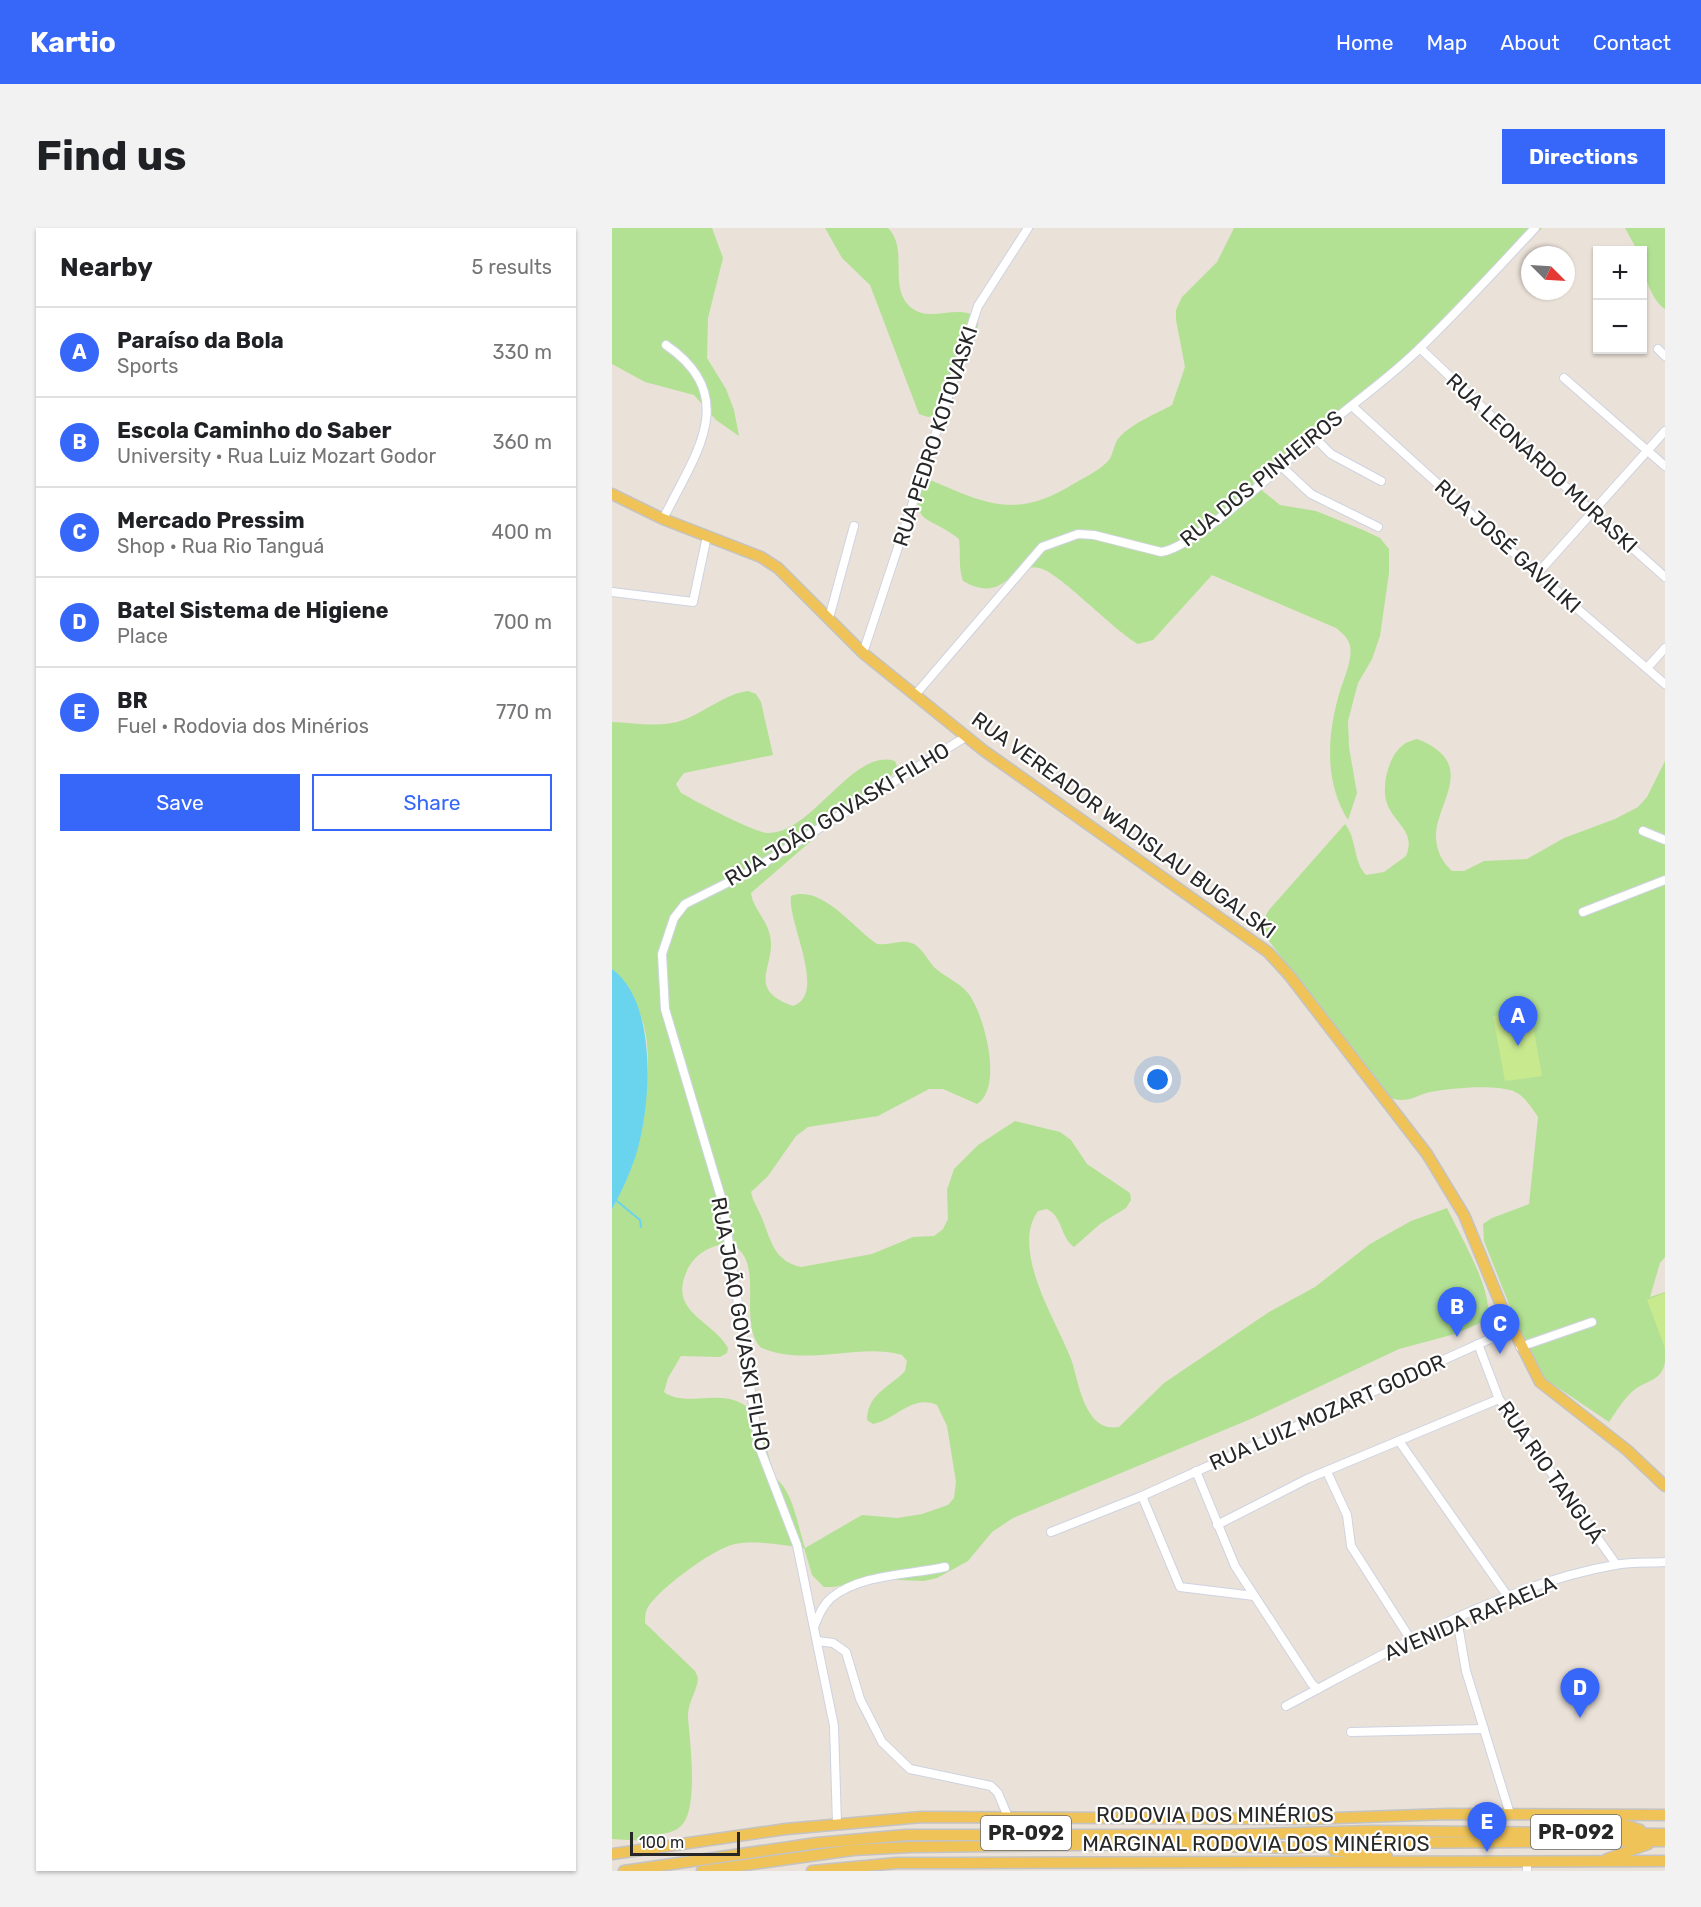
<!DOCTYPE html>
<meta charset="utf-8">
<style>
body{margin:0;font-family:Rubik,sans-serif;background:#f2f2f2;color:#202124}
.controls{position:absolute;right:18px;top:18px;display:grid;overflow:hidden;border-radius:0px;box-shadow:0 2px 4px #0004}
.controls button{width:54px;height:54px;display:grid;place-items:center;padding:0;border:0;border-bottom:2px solid #e0e0e0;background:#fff;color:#202124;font:30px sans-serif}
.compass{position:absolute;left:909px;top:18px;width:54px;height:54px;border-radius:50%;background:#fff;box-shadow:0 2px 4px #0004;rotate:114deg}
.scale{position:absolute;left:18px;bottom:15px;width:110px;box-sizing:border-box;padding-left:6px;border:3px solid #272727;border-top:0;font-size:16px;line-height:21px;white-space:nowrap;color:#272727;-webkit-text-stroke:4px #fff;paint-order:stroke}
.you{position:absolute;left:546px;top:852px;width:21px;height:21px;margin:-15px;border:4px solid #fff;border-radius:50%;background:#1a73e8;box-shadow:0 0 0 9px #1a73e833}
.badge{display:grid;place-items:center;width:39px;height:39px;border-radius:50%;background:#3767f9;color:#fff;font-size:20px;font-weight:700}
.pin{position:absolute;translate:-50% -50px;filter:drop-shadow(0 2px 3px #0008)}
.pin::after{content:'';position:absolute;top:32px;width:21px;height:18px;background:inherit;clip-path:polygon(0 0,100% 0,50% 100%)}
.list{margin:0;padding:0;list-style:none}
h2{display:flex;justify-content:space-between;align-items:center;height:78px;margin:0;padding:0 24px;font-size:26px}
h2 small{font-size:20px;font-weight:400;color:#757577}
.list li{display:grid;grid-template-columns:39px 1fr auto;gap:18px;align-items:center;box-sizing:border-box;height:90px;padding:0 24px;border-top:2px solid #e0e0e0}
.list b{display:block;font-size:22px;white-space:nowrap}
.list p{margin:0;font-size:20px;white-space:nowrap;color:#757577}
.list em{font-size:20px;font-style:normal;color:#757577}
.actions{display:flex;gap:12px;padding:18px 24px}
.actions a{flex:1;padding:14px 0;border:2px solid #3767f9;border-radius:0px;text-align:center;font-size:21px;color:#3767f9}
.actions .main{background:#3767f9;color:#fff}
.map{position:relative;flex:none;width:1053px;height:1643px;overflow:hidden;border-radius:0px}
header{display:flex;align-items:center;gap:36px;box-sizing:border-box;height:84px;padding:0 30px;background:#3767f9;color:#fff}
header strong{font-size:28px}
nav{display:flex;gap:33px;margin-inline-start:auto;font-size:21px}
.intro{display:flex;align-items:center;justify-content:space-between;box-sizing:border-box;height:144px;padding:0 36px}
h1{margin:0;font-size:42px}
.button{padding:15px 27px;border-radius:0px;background:#3767f9;color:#fff;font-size:21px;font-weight:700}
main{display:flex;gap:36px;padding:0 36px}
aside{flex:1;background:#fff;border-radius:0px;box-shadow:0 2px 4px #0004}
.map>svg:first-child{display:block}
.green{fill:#b3e194;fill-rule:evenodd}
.pitch{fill:#c9e98f}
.water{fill:#6ad3ee}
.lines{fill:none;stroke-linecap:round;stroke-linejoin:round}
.stream{stroke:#6ad3ee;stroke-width:2}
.minor-casing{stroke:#ced3e1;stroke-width:10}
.major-casing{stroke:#c3c3c3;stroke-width:13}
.minor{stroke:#fff;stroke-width:8}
.major{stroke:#f0c358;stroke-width:10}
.labels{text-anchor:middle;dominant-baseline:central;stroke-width:4.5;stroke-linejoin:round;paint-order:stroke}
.shield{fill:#fff;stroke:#686868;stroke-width:1.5}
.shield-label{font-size:20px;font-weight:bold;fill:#272727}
.street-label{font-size:21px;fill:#272727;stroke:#fff}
</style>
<header>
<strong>Kartio</strong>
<nav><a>Home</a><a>Map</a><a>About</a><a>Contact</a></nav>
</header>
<div class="intro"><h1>Find us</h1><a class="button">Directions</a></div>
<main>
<aside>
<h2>Nearby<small>5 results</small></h2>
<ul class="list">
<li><span class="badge">A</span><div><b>Paraíso da Bola</b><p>Sports</p></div><em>330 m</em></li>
<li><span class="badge">B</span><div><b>Escola Caminho do Saber</b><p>University · Rua Luiz Mozart Godor</p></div><em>360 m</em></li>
<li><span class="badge">C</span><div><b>Mercado Pressim</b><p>Shop · Rua Rio Tanguá</p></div><em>400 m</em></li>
<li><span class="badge">D</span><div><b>Batel Sistema de Higiene</b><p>Place</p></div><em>700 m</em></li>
<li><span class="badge">E</span><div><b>BR</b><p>Fuel · Rodovia dos Minérios</p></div><em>770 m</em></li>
</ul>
<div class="actions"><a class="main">Save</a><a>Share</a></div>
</aside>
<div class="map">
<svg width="1053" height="1643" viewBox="0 0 1053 1643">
<rect width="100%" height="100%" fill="#eae1d8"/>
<g class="green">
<polygon points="0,0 100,0 111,30 96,90 95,130 114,161 122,182 127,208 104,192 82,167 33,154 0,136"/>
<path d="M 213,0 L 276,0 C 298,22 274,62 301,81 C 320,94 345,76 364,89 L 366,96 L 364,108 L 330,187 L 316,189 L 307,186 L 258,57 L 230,30 Z"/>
<path d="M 622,0 L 930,0 L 812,114 L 641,255 L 668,277 L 704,283 L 751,302 L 768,310 L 777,321 L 777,345 L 768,408 L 760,431 L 746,455 L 736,493 L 737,519 L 745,565 L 736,592 C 712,554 715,506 728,463 C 732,450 741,431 738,418 C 736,409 730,405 724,400 L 600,347 L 541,412 L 526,416 C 501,402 446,343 427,340 C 396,335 393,377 351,353 C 346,339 349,326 347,311 C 314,285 299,300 309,248 C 371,274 401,294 463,255 C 473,249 486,243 494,235 C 501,230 501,218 506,211 C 518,196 544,186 560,177 L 573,139 L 564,92 L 564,82 L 570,69 L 605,34 Z"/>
<path d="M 1013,0 L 1053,0 L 1053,81 C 1037,70 1030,41 1030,22 L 1025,22 Z"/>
<path d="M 136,463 L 144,466 L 149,474 L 161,527 L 72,545 L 64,556 L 69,565 C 83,573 143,605 156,605 C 200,606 241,519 283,533 L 285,538 L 274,557 L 221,594 L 139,665 C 141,681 155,691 158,708 C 165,737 132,761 181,778 C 216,766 175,694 179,668 C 210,656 242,701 265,716 C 278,718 290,710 302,716 C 311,721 316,733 323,740 C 333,749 347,754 356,765 C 372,785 392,860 365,876 L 331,861 L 317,861 L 266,888 L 196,899 L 184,908 L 156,948 L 139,964 C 141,974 146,980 150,990 C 159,1013 162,1033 189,1039 L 260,1026 L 301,1009 L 322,1008 L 331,1001 L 336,991 L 335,962 L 342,941 L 366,917 L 403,893 L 448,904 L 459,912 L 475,936 L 518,965 L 519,972 L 514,980 L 488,996 L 462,1019 C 448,1009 451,989 435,981 L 426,983 C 398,1022 444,1092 459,1131 C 467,1153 472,1205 507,1199 L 552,1155 L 657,1084 L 703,1059 L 758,1016 L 799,993 L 835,980 C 847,1006 883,1064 875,1092 L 843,1106 L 787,1121 L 641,1190 L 401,1290 L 380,1304 L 356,1333 L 325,1350 L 312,1353 L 262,1351 L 222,1359 L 212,1359 L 200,1347 L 192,1320 C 169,1317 146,1312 123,1316 C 102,1320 45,1362 35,1381 C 33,1385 33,1390 33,1395 L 83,1443 L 86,1450 C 85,1464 75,1475 76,1490 C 78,1513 87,1582 69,1598 C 60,1607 45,1606 34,1607 L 32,1613 L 0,1611 L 0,981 L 5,971 C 20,917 50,842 28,786 C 23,772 13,759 6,746 L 0,741 L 0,494 C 23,495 50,500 71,492 C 94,484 112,466 136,463 ZM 114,1015 C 157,1026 124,1091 148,1119 C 194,1140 247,1114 290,1127 L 295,1133 L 293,1143 C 278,1159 255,1166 255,1192 L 261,1196 C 285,1191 300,1166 325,1177 L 335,1198 L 344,1254 L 342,1270 L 336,1277 L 310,1286 L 285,1290 L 250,1287 L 193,1320 C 186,1299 181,1262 163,1250 L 146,1190 C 118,1152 79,1183 52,1164 L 56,1150 L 69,1128 L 108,1129 L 115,1125 L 116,1120 C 102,1093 57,1085 74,1045 C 81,1027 96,1019 114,1015 Z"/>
<path d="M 804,511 C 812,513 817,516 824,521 C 858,546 822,580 824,611 C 825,624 831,635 840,643 L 852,643 L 872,633 L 915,631 L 952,610 L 1003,591 L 1026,579 L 1035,569 L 1053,533 L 1053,1029 L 1048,1035 L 1038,1069 L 1053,1064 L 1053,1134 C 1050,1153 1035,1152 1022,1162 C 1012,1170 1004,1184 997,1194 L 930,1149 L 910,1109 L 872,1013 L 871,996 L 880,990 L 917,976 L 926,889 C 920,880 912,867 901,863 C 882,856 838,860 818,864 C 806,867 795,875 782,871 C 777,870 772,864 768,860 L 651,705 L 650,694 L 657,682 L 733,596 C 745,611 741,633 754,647 L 772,644 L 794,628 C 804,605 784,596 776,578 C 768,561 776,528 791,517 C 794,514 800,513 804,511 Z"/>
</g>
<g class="pitch">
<polygon points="918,781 930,848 893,853 881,788"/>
<polygon points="1053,1065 1053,1120 1035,1072"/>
</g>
<path class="water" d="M 0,741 C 47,775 39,881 23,930 C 17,947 9,965 0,981 Z"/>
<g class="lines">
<polyline class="stream" points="0,969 28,992 29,999"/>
<defs>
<g id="minor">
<polyline points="808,120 980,284 1053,349"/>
<polyline points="1046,121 1053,128"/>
<polyline points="952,150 1053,238"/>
<polyline points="740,178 925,346 1053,456"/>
<polyline points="702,209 719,226 769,253"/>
<polyline points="670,239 699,266 766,299"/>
<path d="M 51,291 C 82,228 130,169 54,117"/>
<polyline points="925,346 1053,203"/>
<polyline points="0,364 81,374 95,308"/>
<polyline points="217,390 242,298"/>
<polyline points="251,425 366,78 416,0"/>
<polyline points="1035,440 1053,420"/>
<path d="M 303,467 L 430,319 L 466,306 L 482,307 L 549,324 C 582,320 673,235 701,210 C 736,178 776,152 809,119 C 849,80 886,40 923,0"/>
<polyline points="1031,603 1053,612"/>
<polyline points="971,684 1053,652"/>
<polyline points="866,1116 887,1171 1004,1336"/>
<polyline points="908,1119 980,1094"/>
<polyline points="787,1213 897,1370"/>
<polyline points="584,1243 623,1338 700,1456 706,1461"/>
<polyline points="715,1244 735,1287 739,1318 799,1412"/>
<polyline points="530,1268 568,1359 642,1368"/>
<polyline points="605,1297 695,1251 887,1171"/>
<polyline points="439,1304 530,1268 900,1101"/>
<polyline points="845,1391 854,1443 898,1586"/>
<path d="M 202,1399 C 206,1389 210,1378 219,1370 C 248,1346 297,1347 333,1339"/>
<polyline points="205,1413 221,1415 234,1424 248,1471 270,1514 298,1541 379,1558 386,1565 396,1589"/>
<path d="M 674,1478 C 774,1425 891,1356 1003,1337 C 1019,1334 1037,1335 1053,1334"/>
<polyline points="739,1504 872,1501"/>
<polyline points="225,1596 222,1498 185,1317 147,1218 111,976 53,781 50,726 62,690 73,676 139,643 355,508"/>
<polyline points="915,1633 915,1643"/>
</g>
<g id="major">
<polyline points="0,266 51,291 149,329 166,340 251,425 371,522 656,724 677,747 815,926 852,987 889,1077 928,1154 1015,1222 1053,1258"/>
<polyline points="992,1590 1028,1602"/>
<polyline points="722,1622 775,1629"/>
<polyline points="0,1626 174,1601 310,1589 697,1591 835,1586 1053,1587"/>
<polyline points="995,1631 1036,1616"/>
<polyline points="12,1643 205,1615 294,1607 613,1607 759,1603 1053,1606"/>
<polyline points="90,1643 241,1622 299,1619 551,1616 679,1620 747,1615 1053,1613"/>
<polyline points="200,1643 285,1635 347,1635 1053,1633"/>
</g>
</defs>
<use href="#minor" class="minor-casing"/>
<use href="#major" class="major-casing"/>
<use href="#minor" class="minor"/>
<use href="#major" class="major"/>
</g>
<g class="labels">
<g class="shield">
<rect x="919" y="1587" width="90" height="34" rx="4.5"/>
<rect x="369" y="1588" width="90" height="34" rx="4.5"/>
</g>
<g class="shield-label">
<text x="964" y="1604">PR-092</text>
<text x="414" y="1605">PR-092</text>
</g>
<g class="street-label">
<text transform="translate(323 208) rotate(-72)">RUA PEDRO KOTOVASKI</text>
<text transform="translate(930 235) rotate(43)">RUA LEONARDO MURASKI</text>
<text transform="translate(649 250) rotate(-39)">RUA DOS PINHEIROS</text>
<text transform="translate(896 318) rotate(42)">RUA JOSÉ GAVILIKI</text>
<text transform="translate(225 586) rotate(-31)">RUA JOÃO GOVASKI FILHO</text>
<text transform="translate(512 597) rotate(36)">RUA VEREADOR WADISLAU BUGALSKI</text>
<text transform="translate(129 1096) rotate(80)">RUA JOÃO GOVASKI FILHO</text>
<text transform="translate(715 1184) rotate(-24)">RUA LUIZ MOZART GODOR</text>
<text transform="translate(939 1244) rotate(55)">RUA RIO TANGUÁ</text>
<text transform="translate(858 1390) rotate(-23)">AVENIDA RAFAELA</text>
<text x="603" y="1586">RODOVIA DOS MINÉRIOS</text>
<text x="644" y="1615">MARGINAL RODOVIA DOS MINÉRIOS</text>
</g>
</g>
</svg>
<div class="controls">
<button>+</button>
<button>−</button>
</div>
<svg class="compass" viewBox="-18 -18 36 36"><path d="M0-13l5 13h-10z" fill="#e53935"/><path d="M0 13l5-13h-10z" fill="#757577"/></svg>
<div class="scale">100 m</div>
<div class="you"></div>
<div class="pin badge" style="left:906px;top:818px">A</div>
<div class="pin badge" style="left:845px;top:1109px">B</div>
<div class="pin badge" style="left:888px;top:1126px">C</div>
<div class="pin badge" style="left:968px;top:1490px">D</div>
<div class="pin badge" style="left:875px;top:1624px">E</div>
</div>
</main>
